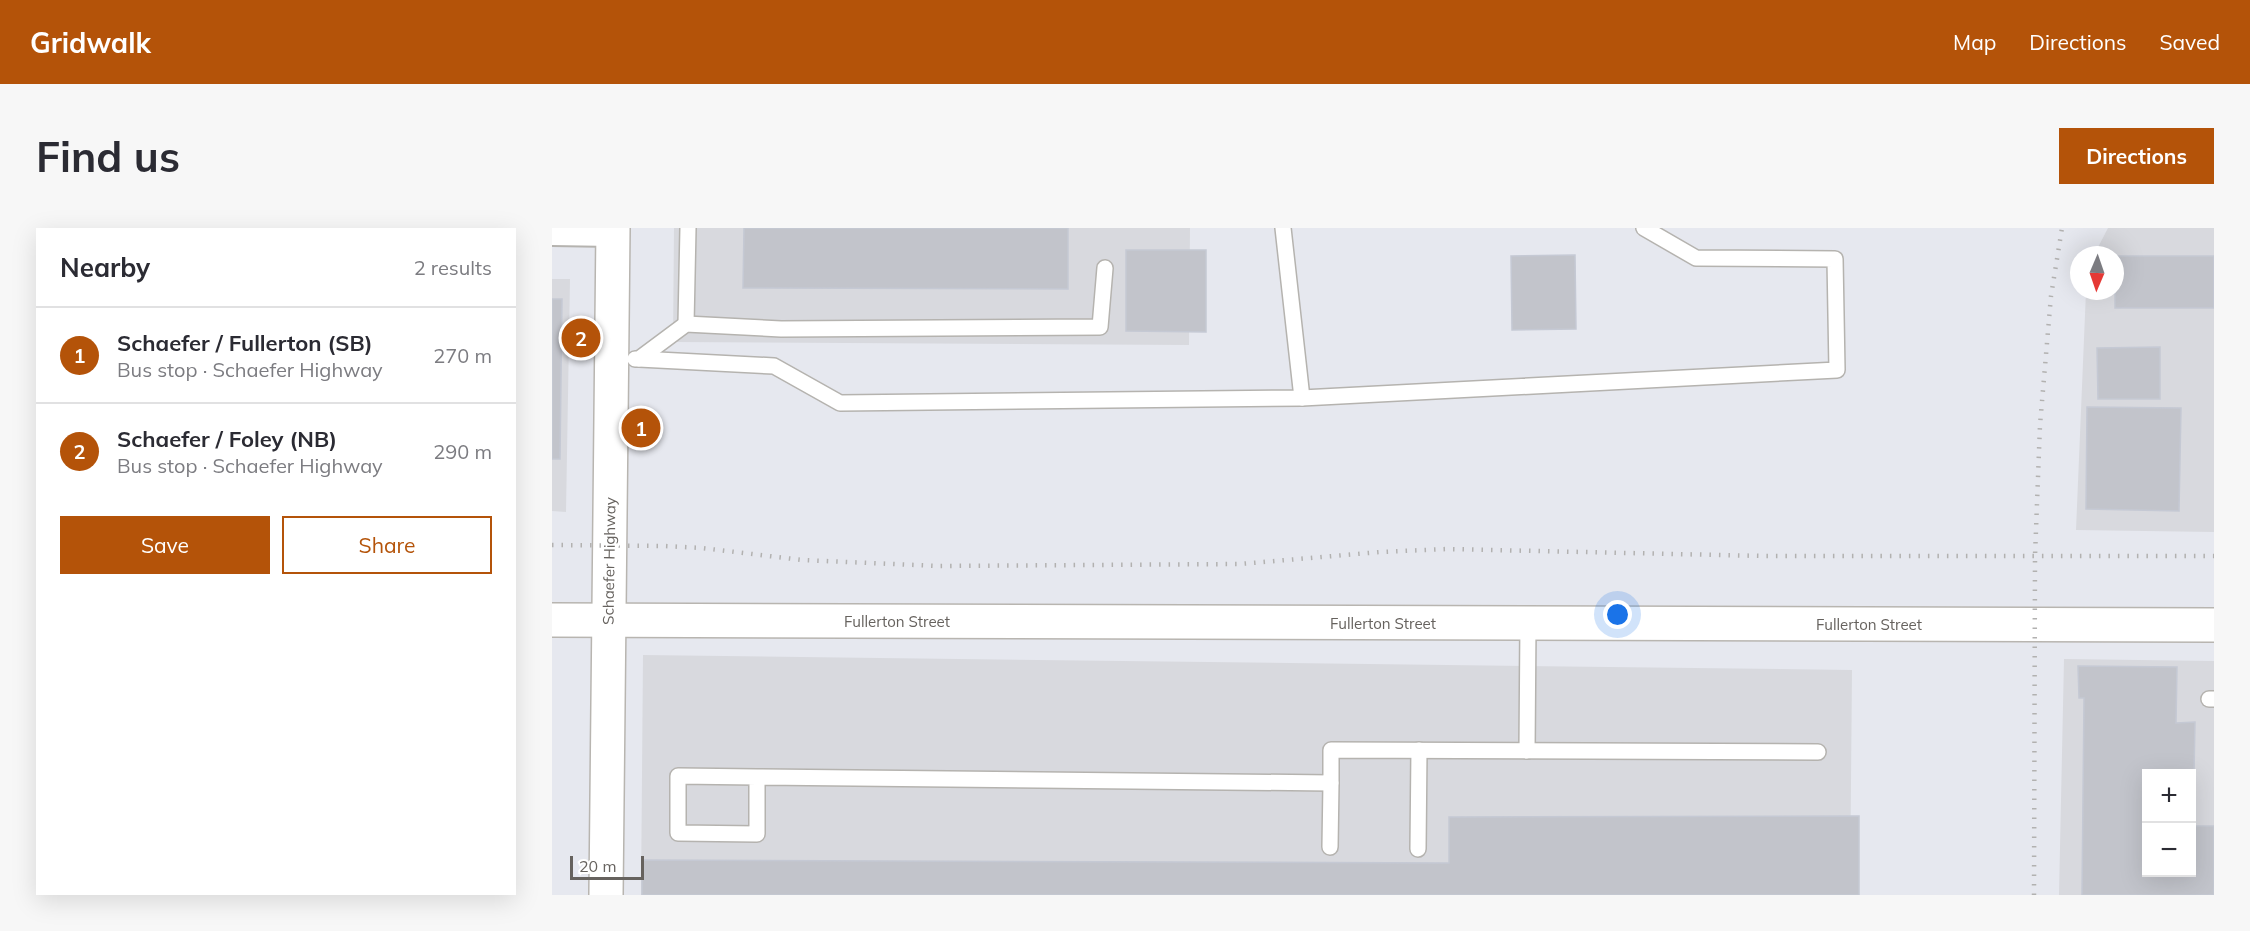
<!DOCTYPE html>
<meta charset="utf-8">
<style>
body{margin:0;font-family:Mulish,sans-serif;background:#f7f7f7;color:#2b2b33}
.controls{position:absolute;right:18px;bottom:18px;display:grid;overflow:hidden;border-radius:0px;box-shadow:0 6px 24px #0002}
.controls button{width:54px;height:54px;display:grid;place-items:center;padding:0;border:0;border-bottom:2px solid #e1e1e2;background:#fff;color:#2b2b33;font:30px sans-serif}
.compass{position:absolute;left:1518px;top:18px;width:54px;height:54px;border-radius:50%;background:#fff;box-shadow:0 6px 24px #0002;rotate:182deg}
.scale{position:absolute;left:18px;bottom:15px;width:74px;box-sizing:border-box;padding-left:6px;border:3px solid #66625e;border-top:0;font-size:16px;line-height:21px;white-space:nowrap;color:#66625e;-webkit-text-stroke:4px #fff;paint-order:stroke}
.you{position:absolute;left:1066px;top:387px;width:21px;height:21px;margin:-15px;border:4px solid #fff;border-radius:50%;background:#1a73e8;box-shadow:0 0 0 9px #1a73e833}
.badge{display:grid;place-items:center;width:39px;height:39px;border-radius:50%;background:#b45309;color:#fff;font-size:20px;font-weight:700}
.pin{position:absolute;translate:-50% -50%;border:3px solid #fff;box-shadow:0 2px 6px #0006}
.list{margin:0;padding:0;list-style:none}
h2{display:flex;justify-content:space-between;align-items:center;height:78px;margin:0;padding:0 24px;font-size:26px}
h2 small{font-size:20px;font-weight:400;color:#7c7c81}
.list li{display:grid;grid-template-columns:39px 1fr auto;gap:18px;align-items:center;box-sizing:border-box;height:96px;padding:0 24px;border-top:2px solid #e1e1e2}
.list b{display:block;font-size:22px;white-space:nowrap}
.list p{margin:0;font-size:20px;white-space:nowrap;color:#7c7c81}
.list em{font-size:20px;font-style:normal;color:#7c7c81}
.actions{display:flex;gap:12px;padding:18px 24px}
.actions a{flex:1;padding:14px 0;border:2px solid #b45309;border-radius:0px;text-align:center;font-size:21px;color:#b45309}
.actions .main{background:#b45309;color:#fff}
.map{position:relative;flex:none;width:1662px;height:667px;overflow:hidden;border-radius:0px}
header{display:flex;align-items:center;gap:36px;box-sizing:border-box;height:84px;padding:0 30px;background:#b45309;color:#fff}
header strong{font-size:28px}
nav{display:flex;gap:33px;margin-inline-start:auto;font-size:21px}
.intro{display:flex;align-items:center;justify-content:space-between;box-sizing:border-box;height:144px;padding:0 36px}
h1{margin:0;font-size:42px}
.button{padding:15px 27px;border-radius:0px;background:#b45309;color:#fff;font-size:21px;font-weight:700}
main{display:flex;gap:36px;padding:0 36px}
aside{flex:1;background:#fff;border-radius:0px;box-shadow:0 6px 24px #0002}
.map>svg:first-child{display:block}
.industrial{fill:#d8d9de;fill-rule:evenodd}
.building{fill:#c2c4cb;stroke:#c5c9d4;stroke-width:1.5;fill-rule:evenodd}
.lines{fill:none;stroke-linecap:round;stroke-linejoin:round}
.lane-casing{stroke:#b5b3af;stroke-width:18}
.street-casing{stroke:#b5b3af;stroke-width:32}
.secondary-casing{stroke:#b8b5b0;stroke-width:36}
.lane{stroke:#fff;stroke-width:15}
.street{stroke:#fff;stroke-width:28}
.secondary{stroke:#fff;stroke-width:33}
.rail{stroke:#b2b1b0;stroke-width:4.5;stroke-dasharray:1.5 8;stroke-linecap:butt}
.labels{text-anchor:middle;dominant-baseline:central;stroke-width:6;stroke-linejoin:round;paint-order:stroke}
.street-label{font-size:15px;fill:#66625e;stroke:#fff}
</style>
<header>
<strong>Gridwalk</strong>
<nav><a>Map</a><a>Directions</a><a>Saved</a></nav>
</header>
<div class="intro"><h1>Find us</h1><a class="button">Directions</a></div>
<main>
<aside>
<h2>Nearby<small>2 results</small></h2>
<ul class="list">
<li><span class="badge">1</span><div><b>Schaefer / Fullerton (SB)</b><p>Bus stop · Schaefer Highway</p></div><em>270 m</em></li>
<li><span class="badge">2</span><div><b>Schaefer / Foley (NB)</b><p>Bus stop · Schaefer Highway</p></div><em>290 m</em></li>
</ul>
<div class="actions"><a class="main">Save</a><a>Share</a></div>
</aside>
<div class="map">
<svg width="1662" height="667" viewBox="0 0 1662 667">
<rect width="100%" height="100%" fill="#e6e8ef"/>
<g class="industrial">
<polygon points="122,0 638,0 637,117 121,114"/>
<polygon points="1556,0 1662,0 1662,304 1524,302 1534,63 1563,63 1563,27 1542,27"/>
<polygon points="0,51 18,51 14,284 0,283"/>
<polygon points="91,427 1300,442 1298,667 89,667"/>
<path d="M 1512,431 L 1662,433 L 1662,667 L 1507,667 ZM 1594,546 L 1640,546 L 1640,644 L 1594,644 Z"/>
</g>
<g class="building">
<polygon points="192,0 516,0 516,61 191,60"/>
<polygon points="574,22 654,22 654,104 574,103"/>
<polygon points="1023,27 1024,101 960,102 959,28"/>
<rect x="1563" y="28" width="99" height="52"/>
<polygon points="0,71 10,71 8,231 0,231"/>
<polygon points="1608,119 1608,171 1546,171 1545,120"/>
<polygon points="1535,179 1629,180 1627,283 1534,281"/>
<path d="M 1526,438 L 1625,439 L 1624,495 L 1643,494 L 1641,598 L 1662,598 L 1662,667 L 1530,667 L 1532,470 L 1527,470 ZM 1594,546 L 1640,546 L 1640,644 L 1594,644 Z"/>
<polygon points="1307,588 1307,667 90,667 90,632 897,635 897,589"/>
</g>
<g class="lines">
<defs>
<g id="lane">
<polyline points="731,0 750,170"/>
<polyline points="134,96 136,0"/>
<polyline points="83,131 87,131 134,96 229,101 548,99 553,40"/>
<polyline points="87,131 222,138 288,175 750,170 1285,142 1283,31 1144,30 1092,0"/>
<polyline points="1657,471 1662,471"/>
<polyline points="975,523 976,395"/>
<polyline points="205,549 205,606 126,605 126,548 205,549 779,555 779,522 1266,524"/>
<polyline points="778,619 779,555"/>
<polyline points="866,621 867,522"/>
</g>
<polyline id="street" points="0,3 61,4"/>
<g id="secondary">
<polyline points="0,392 1662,397"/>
<polyline points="54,667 61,0"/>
</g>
</defs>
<use href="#lane" class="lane-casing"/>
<use href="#street" class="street-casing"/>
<use href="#secondary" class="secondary-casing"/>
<use href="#lane" class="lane"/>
<use href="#street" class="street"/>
<use href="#secondary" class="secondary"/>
<g class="rail">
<polyline points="0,317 113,318 150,320 250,332 386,338 688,336 828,324 895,321 1213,328 1662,328"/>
<polyline points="1482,667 1483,328 1488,197 1499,68 1510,0"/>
</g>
</g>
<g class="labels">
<g class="street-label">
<text transform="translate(57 333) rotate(-89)">Schaefer Highway</text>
<text x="345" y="393">Fullerton Street</text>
<text x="831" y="395">Fullerton Street</text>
<text x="1317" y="396">Fullerton Street</text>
</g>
</g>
</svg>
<div class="controls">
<button>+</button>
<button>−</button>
</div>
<svg class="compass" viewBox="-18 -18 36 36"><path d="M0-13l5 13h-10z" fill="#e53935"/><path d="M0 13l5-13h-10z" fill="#7c7c81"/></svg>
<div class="scale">20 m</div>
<div class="you"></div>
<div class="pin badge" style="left:89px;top:200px">1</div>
<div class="pin badge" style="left:29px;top:110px">2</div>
</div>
</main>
